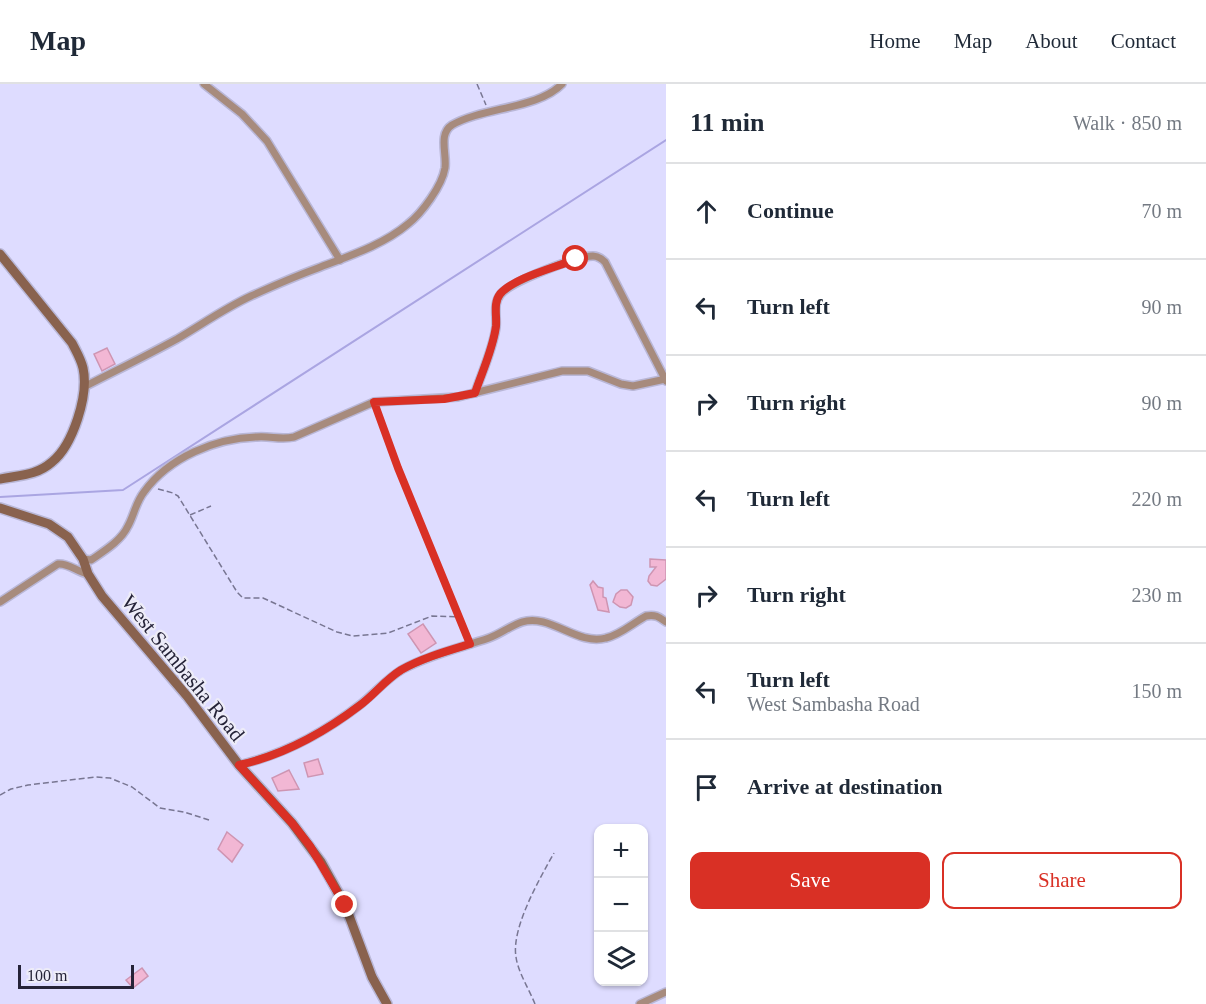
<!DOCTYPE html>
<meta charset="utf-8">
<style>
body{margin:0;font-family:"Times New Roman",serif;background:#f6f6f7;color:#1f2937}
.controls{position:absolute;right:18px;bottom:18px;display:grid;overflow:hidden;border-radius:12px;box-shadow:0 2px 4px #0004}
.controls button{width:54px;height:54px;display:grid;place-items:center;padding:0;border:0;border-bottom:2px solid #e0e1e3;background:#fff;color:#1f2937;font:30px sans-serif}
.scale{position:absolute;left:18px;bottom:15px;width:116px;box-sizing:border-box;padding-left:6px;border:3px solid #252338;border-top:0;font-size:16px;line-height:21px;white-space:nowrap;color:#252338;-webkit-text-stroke:4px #edecf8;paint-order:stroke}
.stop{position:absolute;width:18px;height:18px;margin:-14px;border:4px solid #d93025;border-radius:50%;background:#fff}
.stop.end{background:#d93025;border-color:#fff;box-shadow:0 2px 6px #0008}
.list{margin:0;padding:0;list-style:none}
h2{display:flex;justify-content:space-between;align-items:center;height:78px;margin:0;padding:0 24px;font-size:26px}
h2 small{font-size:20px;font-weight:400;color:#747a83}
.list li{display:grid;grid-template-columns:39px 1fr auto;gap:18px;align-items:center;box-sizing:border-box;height:96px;padding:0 24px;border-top:2px solid #e0e1e3}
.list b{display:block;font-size:22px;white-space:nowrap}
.list p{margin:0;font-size:20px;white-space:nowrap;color:#747a83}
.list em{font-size:20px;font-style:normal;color:#747a83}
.actions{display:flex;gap:12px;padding:18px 24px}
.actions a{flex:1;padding:14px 0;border:2px solid #d93025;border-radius:12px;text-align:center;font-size:21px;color:#d93025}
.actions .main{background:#d93025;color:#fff}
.icon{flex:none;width:33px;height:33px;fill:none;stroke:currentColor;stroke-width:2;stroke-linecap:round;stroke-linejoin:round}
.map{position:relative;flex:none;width:666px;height:920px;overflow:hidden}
header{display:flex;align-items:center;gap:36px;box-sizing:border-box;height:84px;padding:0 30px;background:#fff;border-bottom:2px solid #e0e1e3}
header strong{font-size:28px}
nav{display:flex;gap:33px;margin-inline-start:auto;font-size:21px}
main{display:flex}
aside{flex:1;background:#fff}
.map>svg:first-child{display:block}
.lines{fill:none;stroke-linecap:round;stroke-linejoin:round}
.stream{stroke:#aaa5e2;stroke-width:2}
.building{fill:#f2b7d4;stroke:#ce95b2;stroke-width:1.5}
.street-casing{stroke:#b9b7d7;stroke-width:10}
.secondary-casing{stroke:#b9b7d7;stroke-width:12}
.path{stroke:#787692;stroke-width:1.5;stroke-dasharray:6 3;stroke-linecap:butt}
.street{stroke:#a78b7d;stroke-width:7}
.secondary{stroke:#89624e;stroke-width:9}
.route{stroke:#d93025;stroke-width:8}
.labels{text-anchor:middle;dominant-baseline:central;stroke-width:4.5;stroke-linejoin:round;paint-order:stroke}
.street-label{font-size:21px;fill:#252338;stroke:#edecf8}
</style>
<header>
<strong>Map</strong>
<nav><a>Home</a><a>Map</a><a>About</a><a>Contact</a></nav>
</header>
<main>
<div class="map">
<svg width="666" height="920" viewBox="0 0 666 920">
<rect width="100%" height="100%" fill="#dedcff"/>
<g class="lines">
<polyline class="stream" points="0,413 123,406 666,56"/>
</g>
<g class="building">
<polygon points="107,264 115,280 102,287 94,270"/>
<polygon points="650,475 666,476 666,495 657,502 651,501 648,497 649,492 656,483 650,483"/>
<polygon points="593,497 598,503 603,504 603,513 606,514 609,528 598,526 590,501"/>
<polygon points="621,506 627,506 633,513 631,521 626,524 620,523 613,518 616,510"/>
<polygon points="423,540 436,559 421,569 408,550"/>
<polygon points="318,675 323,690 308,693 304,679"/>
<polygon points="289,686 299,705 278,707 272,694"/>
<polygon points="227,748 243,761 232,778 218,765"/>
<polygon points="142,884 148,892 133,904 126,896"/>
</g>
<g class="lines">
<defs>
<g id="street">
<polyline points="204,0 242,30 267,57 340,176"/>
<path d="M 84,303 C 115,287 146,272 177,255 C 201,241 225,224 251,212 C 273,202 296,192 318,184 C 349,172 383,161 408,140 C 422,129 442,102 445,84 C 447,70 438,50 452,41 C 483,23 538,25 562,0"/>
<path d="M 475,309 C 482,288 493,265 496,243 C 497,233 493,220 500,211 C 509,198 577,172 593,172 C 598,172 601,174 605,178 L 666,297"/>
<path d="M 83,475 L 91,476 C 104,467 121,457 128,442 C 134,431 136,418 144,408 C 169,373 216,354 257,353 C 271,352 281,356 294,353 L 374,318 L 458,313 L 562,287 L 588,287 L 621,300 L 633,302 L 666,295"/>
<path d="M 0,518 L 58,480 C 69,479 77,488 88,490"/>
<path d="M 239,681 C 285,670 324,649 361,620 C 375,609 387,594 403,585 C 429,571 460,564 489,554 C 500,550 510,542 522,538 C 550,529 577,562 606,554 C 620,551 633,539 646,532 C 655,530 659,533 666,538"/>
<polyline points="640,920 666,908"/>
</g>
<g id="secondary">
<path d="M 0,170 L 72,259 C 76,267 81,275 83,284 C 89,311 73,361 52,378 C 36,392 19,391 0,395"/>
<polyline points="0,424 49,440 68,453 83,475 88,490 102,512 187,612 239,681 292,739 321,778 345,821 372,893 387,920"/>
</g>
</defs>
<use href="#street" class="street-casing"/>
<use href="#secondary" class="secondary-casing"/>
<g class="path">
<polyline points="477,0 486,21"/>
<polyline points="377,327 398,384 468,553"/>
<polyline points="158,405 173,409 178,412 237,508 243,514 263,514 337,548 353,552 388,549 432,532 460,533"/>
<polyline points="190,431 211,422"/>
<polyline points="0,711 11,705 28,701 95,693 110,694 132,703 160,724 184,728 209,736"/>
<path d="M 535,920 C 529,905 518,888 516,873 C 511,844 540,794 554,769"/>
</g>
<use href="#street" class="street"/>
<use href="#secondary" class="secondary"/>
</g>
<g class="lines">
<path class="route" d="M 345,821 L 310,762 L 292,739 L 239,681 C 284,671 322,650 359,622 C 374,611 385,596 401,586 C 422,574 447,567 470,560 L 398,384 L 374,318 L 444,315 L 475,309 C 482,288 493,265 496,242 C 497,232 493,219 500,210 C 515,193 555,184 576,175"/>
</g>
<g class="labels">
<g class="street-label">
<text transform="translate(183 584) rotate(51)">West Sambasha Road</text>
</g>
</g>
</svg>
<div class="controls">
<button>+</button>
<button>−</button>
<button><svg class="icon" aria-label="layers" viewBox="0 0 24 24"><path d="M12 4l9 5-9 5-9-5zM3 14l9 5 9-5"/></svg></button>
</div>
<div class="scale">100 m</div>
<div class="stop" style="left:576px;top:175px"></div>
<div class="stop end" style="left:345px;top:821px"></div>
</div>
<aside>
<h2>11 min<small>Walk · 850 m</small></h2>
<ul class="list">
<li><svg class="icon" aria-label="ahead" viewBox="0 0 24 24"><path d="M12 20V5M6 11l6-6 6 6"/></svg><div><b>Continue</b></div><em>70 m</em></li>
<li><svg class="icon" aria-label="left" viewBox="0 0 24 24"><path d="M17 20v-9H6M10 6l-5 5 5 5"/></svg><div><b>Turn left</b></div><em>90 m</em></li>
<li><svg class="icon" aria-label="right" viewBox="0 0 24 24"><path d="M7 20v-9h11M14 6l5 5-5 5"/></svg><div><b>Turn right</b></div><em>90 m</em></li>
<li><svg class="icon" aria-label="left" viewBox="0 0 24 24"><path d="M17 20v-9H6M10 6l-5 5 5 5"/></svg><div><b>Turn left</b></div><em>220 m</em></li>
<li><svg class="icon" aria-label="right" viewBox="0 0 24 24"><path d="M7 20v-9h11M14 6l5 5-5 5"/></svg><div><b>Turn right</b></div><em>230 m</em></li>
<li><svg class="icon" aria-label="left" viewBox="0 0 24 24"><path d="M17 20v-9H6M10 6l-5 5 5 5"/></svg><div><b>Turn left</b><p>West Sambasha Road</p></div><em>150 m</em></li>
<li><svg class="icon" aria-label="arrive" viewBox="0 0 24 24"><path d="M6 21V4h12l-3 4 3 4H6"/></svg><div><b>Arrive at destination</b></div></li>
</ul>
<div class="actions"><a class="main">Save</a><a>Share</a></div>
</aside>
</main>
